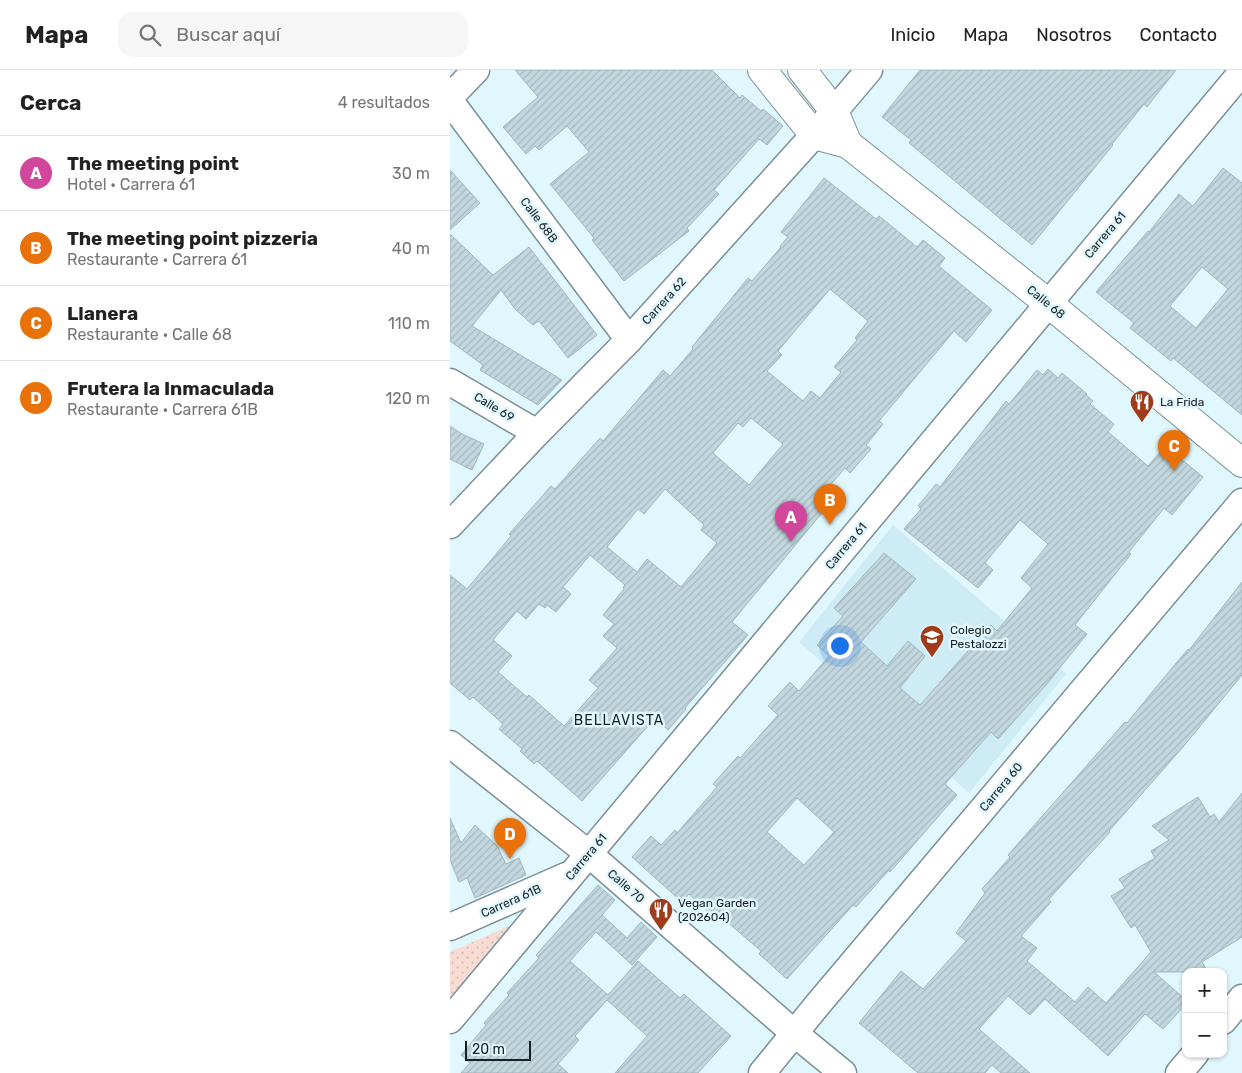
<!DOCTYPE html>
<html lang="es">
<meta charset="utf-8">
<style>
body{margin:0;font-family:Rubik,sans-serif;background:#f6f6f6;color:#222}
.controls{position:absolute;right:15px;bottom:15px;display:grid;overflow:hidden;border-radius:10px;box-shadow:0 1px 4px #0004}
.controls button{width:45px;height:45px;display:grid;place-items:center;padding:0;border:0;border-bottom:1px solid #e0e0e0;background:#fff;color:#222;font:25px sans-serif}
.scale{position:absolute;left:15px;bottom:12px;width:66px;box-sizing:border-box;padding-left:5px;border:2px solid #182022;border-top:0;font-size:14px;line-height:18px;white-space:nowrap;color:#182022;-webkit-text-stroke:4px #e1f7fe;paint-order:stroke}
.you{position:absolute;left:389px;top:575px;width:18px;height:18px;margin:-12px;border:4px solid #fff;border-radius:50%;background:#1a73e8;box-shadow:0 0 0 8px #1a73e833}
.badge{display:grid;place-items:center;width:32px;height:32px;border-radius:50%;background:#1a73e8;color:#fff;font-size:16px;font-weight:700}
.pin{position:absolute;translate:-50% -41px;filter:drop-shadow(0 1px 2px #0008)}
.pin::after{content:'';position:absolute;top:26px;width:18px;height:15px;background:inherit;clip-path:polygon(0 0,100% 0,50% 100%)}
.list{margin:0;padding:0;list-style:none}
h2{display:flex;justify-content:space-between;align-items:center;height:65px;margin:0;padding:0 20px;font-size:21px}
h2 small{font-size:16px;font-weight:400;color:#767676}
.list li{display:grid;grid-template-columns:32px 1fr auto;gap:15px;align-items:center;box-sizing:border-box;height:75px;padding:0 20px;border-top:1px solid #e0e0e0}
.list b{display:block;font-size:19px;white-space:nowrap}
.list p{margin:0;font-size:16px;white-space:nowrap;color:#767676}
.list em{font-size:16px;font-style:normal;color:#767676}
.icon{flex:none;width:28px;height:28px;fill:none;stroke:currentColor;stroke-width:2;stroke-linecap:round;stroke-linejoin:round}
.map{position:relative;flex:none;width:792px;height:1003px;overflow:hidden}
header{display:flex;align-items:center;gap:30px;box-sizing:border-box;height:70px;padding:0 25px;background:#fff;border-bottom:1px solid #e0e0e0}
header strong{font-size:24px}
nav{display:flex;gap:28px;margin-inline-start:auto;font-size:18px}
.search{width:350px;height:45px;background:#f6f6f6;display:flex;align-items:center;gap:12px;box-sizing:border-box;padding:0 18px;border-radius:15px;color:#767676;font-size:19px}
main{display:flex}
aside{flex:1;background:#fff}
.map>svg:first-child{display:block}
.built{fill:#ceecf6}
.park{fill:url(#park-dots)}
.building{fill:url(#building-hatch);stroke:#a2b6bd;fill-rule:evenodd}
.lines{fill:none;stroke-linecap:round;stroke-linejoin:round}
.street-casing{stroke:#7c8f96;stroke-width:29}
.secondary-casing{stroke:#7c8f96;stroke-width:30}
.street{stroke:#fff;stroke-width:26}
.secondary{stroke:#fff;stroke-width:28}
.labels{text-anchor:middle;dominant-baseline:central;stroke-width:5;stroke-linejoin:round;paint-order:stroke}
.street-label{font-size:12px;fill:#182022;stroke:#e1f7fe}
.poi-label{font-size:12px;fill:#182022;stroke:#e1f7fe;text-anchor:start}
.neighbourhood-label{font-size:14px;letter-spacing:1px;fill:#182022;stroke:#e1f7fe}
</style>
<header>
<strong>Mapa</strong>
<div class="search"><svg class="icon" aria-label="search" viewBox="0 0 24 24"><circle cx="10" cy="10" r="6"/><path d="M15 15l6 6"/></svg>Buscar aquí</div>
<nav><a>Inicio</a><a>Mapa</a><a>Nosotros</a><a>Contacto</a></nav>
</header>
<main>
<aside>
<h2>Cerca<small>4 resultados</small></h2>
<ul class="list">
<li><span class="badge" style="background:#d1479c">A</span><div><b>The meeting point</b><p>Hotel · Carrera 61</p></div><em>30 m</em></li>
<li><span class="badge" style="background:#e8710a">B</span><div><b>The meeting point pizzeria</b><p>Restaurante · Carrera 61</p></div><em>40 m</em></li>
<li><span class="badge" style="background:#e8710a">C</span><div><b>Llanera</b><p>Restaurante · Calle 68</p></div><em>110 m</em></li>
<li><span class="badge" style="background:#e8710a">D</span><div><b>Frutera la Inmaculada</b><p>Restaurante · Carrera 61B</p></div><em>120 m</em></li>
</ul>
</aside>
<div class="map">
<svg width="792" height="1003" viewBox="0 0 792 1003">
<defs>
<pattern id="park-dots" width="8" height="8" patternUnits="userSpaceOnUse" patternTransform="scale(1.25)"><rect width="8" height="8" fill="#f8dcd3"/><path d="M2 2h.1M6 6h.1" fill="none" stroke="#d4bcb5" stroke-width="1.8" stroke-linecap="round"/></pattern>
<pattern id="building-hatch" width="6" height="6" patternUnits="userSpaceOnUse" patternTransform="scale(1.25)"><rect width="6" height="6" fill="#c2d7de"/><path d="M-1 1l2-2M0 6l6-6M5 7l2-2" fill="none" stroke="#a6b8be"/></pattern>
</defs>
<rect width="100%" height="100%" fill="#e1f7fe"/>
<polygon class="built" points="443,455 616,604 519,723 349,572"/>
<polygon class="park" points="59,856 0,928 0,882"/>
<g class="building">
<polygon points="65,0 262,0 290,28 292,25 311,41 313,39 333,56 317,75 309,69 264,120 269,124 237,158 239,161 174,211 142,170 144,168 100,114 139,82 117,56 89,80 85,76 76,84 53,57 88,27"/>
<polygon points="470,0 726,0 697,37 694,34 662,74 663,75 582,175 459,73 461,70 432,47"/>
<path d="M 773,98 L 792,113 L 792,345 L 723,288 L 721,291 L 680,258 L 684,253 L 646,222 L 698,161 L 699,162 L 729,124 L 743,136 ZM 752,197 L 778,219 L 746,258 L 720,236 Z"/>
<polygon points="0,100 30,133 0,160"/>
<path d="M 374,108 L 426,149 L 429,146 L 467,177 L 473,170 L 495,188 L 489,196 L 542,240 L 516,272 L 504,261 L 429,351 L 433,354 L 416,375 L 421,379 L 400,403 L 395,398 L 376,420 L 380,433 L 282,552 L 298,565 L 235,638 L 236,639 L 218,660 L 205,648 L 132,731 L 87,691 L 84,694 L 70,681 L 72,679 L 49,659 L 53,654 L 23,627 L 20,630 L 0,613 L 0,505 L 17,519 L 61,466 L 59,464 L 101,416 L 105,419 L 150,368 L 153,371 L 213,300 L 220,306 L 243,279 L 242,277 L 298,208 L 302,211 L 331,177 L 330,176 L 338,167 L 331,162 ZM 380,219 L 418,251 L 405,268 L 407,270 L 384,297 L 391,302 L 370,328 L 361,321 L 353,331 L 317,301 L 332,285 L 328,281 ZM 301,348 L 333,374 L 299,415 L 263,383 L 288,353 L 293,357 ZM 215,419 L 254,455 L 251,460 L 267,473 L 231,517 L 197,489 L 187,502 L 157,477 L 188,439 L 194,444 ZM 140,485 L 175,515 L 173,517 L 174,519 L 153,545 L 164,554 L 153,566 L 167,578 L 139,610 L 148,618 L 114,656 L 79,625 L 77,627 L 48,602 L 62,586 L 43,570 L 67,541 L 76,549 L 89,534 L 95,538 L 97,535 L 106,542 L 121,524 L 113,517 Z"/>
<polygon points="0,164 43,205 79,177 147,265 118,288 89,251 83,255 66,240 51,220 22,256 112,310 88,335 30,300 33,295 0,271"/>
<path d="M 598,299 L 608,308 L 612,303 L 637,324 L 636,325 L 643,331 L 640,334 L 664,354 L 658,362 L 698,396 L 715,376 L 753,407 L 722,445 L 714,438 L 679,482 L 681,484 L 625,555 L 637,564 L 596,615 L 548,669 L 541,662 L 495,714 L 507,725 L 440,802 L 439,800 L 406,837 L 403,835 L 337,909 L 309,884 L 311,881 L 268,844 L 265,848 L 239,824 L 232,832 L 182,787 L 201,766 L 211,775 L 225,760 L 227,763 L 267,717 L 263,714 L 288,686 L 290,688 L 328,645 L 318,636 L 340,612 L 349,621 L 379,586 L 367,575 L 393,546 L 384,538 L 434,483 L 466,509 L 411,572 L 437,596 L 458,571 L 475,586 L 450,618 L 470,635 L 541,555 L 547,561 L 582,518 L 571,508 L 598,474 L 570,450 L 535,493 L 543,500 L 528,518 L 454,459 L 471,439 L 468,436 L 486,414 L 490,417 L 556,331 L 559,334 L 587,300 L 593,305 ZM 347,728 L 384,762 L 354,795 L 317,762 Z"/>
<polygon points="0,356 12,364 34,374 22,400 0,389"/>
<polygon points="792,512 792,605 733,677 659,761 660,762 599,829 601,832 571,866 587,878 577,891 625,932 638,917 656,933 701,882 685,855 681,858 661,826 675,818 669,809 705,788 701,781 719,770 702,756 748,727 760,747 764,744 769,752 792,723 792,867 752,892 758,902 704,902 736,930 736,934 713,959 695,944 658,986 595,929 580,945 558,926 529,959 580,1003 551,1003 542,995 535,1003 468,1003 409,953 451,901 473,919 516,871 506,863 535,823 532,819 560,787 558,785 675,652 677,653 707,616 738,579 739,580"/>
<polygon points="0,748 11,773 25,755 47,776 56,794 69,788 76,805 25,828 17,808 9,812 0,790"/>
<polygon points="148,815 165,830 152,845 177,868 191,852 207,867 182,895 146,862 120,891 158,925 188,891 230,928 234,924 281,966 248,1003 165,1003 197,966 157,930 125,966 129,970 108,994 118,1003 11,1003 20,993 11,985 36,955 34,953 59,925 57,923 89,888 86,885"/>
</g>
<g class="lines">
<defs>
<g id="street">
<polyline points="0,27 26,0"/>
<polyline points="0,31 179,270"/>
<polyline points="0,312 87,363"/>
<polyline points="0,455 87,363 179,270 364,65 419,0"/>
<polyline points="0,674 139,784 344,963 393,1003"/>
<polyline points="0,857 116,806"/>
<polyline points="0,950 792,2"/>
<polyline points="773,951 792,928"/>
<polyline points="312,1003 369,933 792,432"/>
<polyline points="729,1003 745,984"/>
</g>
<g id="secondary">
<polyline points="312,0 364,65 398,74 598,233 792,393"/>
<polyline points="352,0 384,41 398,74"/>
</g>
</defs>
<use href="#street" class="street-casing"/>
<use href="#secondary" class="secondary-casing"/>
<use href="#street" class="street"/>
<use href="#secondary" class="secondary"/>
</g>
<defs>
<symbol id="restaurant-pin" viewBox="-11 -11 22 30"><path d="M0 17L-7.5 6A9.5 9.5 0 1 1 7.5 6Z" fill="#a13a19" stroke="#e1f7fe"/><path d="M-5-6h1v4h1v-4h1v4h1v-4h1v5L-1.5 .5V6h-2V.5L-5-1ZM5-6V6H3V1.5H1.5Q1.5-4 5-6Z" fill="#fff"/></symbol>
<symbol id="school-pin" viewBox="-11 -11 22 30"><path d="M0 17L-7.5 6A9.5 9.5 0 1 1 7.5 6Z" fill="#a13a19" stroke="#e1f7fe"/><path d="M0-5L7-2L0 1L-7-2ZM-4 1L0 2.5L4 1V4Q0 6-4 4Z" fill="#fff"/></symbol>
</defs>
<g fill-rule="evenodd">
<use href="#restaurant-pin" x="678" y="318" width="28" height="38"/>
<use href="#school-pin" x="468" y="553" width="28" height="38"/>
<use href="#restaurant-pin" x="197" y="826" width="28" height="38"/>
</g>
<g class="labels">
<g class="street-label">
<text transform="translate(89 150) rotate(53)">Calle 68B</text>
<text transform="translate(655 165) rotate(-50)">Carrera 61</text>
<text transform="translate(214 231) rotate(-48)">Carrera 62</text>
<text transform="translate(596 232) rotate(39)">Calle 68</text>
<text transform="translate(44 337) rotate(31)">Calle 69</text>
<text transform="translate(396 476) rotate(-50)">Carrera 61</text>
<text transform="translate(551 717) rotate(-50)">Carrera 60</text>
<text transform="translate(136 787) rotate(-50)">Carrera 61</text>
<text transform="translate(176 816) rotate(41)">Calle 70</text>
<text transform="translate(61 831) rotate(-24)">Carrera 61B</text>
</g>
<g class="poi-label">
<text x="710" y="332">La Frida</text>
<text x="500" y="560">Colegio<tspan x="500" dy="14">Pestalozzi</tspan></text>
<text x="228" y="833">Vegan Garden<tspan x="228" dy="14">(202604)</tspan></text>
</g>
<g class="neighbourhood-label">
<text x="169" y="650">BELLAVISTA</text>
</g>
</g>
</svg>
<div class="controls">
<button>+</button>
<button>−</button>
</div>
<div class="scale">20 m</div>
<div class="you"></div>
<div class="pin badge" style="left:341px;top:472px;background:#d1479c">A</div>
<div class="pin badge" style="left:380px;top:455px;background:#e8710a">B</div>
<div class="pin badge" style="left:724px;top:401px;background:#e8710a">C</div>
<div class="pin badge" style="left:60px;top:789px;background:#e8710a">D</div>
</div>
</main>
